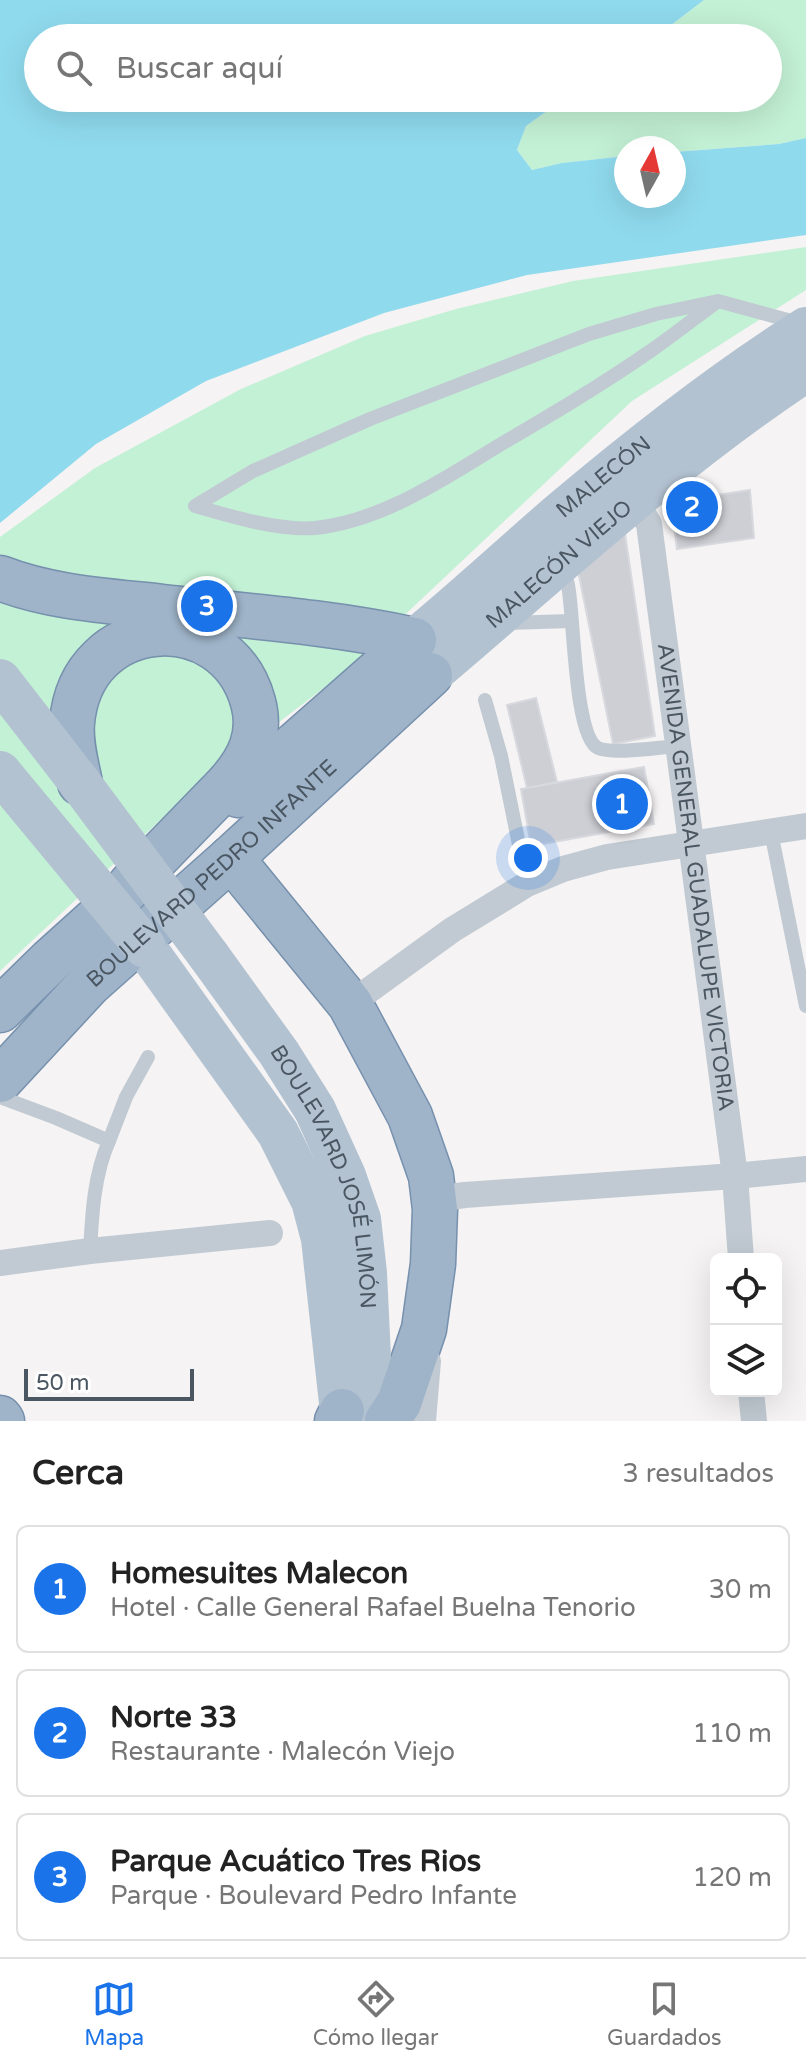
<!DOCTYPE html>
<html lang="es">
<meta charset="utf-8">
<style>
body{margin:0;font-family:"Varela Round",sans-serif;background:#f6f6f6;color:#222}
.controls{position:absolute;right:24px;bottom:24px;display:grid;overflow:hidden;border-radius:12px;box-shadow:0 8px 32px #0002}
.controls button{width:72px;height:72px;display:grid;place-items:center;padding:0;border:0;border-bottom:2px solid #e0e0e0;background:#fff;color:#222;font:40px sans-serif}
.compass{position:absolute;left:614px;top:136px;width:72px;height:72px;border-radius:50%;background:#fff;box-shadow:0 8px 32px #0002;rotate:8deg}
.scale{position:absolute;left:24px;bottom:20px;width:170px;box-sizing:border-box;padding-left:8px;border:4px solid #4a5661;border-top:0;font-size:22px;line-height:28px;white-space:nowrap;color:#4a5661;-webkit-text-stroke:6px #fff;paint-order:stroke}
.you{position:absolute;left:528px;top:858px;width:28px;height:28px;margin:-20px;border:6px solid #fff;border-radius:50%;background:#1a73e8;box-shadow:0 0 0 12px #1a73e833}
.badge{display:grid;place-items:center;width:52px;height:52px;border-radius:50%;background:#1a73e8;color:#fff;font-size:26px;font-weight:700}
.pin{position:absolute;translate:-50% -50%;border:4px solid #fff;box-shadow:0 2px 8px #0006}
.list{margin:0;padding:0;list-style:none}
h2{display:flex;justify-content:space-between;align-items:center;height:104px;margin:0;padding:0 32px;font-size:34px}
h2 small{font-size:26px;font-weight:400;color:#767676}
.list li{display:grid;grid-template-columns:52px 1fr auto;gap:24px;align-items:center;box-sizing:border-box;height:128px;margin:0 16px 16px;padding:0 16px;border:2px solid #e0e0e0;border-radius:12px}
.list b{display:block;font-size:30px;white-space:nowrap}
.list p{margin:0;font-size:26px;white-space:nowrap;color:#767676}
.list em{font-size:26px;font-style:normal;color:#767676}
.icon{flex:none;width:44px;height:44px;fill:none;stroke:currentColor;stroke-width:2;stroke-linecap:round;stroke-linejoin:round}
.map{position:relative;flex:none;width:806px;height:1421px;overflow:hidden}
.search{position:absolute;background:#fff;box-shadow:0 8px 32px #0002;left:24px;right:24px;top:24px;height:88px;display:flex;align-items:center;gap:20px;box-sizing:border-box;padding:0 28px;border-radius:44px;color:#767676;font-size:30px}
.sheet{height:536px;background:#fff}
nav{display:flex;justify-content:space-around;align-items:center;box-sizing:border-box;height:112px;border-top:2px solid #e0e0e0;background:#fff;font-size:22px;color:#767676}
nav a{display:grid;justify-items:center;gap:4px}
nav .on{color:#1a73e8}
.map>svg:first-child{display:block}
.green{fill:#c3f1d5}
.water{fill:#90daee}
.building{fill:#cdcfd5;stroke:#d7d9de;stroke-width:2}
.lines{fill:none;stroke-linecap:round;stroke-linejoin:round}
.trunk-casing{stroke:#7690ad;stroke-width:47}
.service{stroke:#c1cad2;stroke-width:14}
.minor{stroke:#c1cad2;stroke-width:26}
.primary{stroke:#b3c2d1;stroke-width:42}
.trunk{stroke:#9fb4c9;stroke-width:44}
.primary-bridge{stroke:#b3c2d1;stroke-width:42}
.labels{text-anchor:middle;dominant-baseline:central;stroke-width:8;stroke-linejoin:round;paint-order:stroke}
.street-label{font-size:22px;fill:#4a5661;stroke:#fff}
</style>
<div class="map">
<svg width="806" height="1421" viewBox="0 0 806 1421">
<rect width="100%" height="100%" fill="#f5f3f3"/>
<g class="green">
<polygon points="704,0 806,0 806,138 779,144 674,152 674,148 626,148 626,156 563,163 532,170 517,150 526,126 565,98 768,98 768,38 654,38"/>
<polygon points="806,247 806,290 632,401 341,675 204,779 0,971 0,537 95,468 241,389 365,336 456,309 573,281"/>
</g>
<polygon class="water" points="0,0 704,0 654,38 38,38 38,98 565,98 526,126 517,150 532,170 562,163 626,156 626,196 674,196 674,152 779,144 806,138 806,235 527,275 384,313 206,381 96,444 0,523"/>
<g class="building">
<polygon points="750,490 754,538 677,549 671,502"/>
<polygon points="624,527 655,736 613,744 577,566"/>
<polygon points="536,698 557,782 527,788 507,705"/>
<polygon points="644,767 654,824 531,846 521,789"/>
</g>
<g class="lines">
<defs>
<g id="trunk">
<path d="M 0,578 C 51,598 109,601 163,607 C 247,616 331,622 414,640"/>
<path d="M 80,783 C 76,763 70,743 72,723 C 81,612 226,603 253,702 C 262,735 249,761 227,785 L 130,885"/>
<polyline points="238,795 414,640"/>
<polyline points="231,858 350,1004 410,1116 431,1176 435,1209 433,1264 424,1329 399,1403 387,1421"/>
<polyline points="0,1010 50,961 101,915 140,877"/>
<path id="s5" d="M 0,1080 L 89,984 L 231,858 L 430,675"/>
<polyline points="0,1418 2,1421"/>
<polyline points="337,1421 342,1411"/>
</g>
</defs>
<use href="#trunk" class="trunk-casing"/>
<g class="service">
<path d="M 718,301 C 695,318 672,336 649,352 C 600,386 549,416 498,446 C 442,480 382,521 315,528 C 279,531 229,516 195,506 L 253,471 L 370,419 L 589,334 L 656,314 L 718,301 L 799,323"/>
<path d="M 562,567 C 564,573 567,579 568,585 C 574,613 574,737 598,748 C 614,755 660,747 679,746"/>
<polyline points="507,623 571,621"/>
<polyline points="485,700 501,756 527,884"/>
<polyline points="771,832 806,1006"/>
<path d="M 0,1097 L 56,1118 L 109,1141 C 94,1175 92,1214 90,1251"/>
<polyline points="109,1141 126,1097 148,1057"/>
</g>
<g class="minor">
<path id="s1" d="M 635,500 L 649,524 L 735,1176 L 741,1259"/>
<polyline points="350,1004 452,930 527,884 563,869 607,857 806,826"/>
<polyline points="435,1199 465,1195 735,1176 806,1169"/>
<polyline points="0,1263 90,1251 270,1233"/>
<polyline points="751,1391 754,1421"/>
<polyline points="423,1421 428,1361"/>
</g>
<g class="primary">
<path id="s2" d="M 414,640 C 464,599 512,554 561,512 C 639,446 720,382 806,328"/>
<path id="s3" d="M 430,675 C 553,571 671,460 806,371"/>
<polyline points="145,947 278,1133 312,1201 322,1239 342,1421"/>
<path id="s4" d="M 209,956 L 279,1053 L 315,1110 L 345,1176 L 360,1219 L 366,1273 L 373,1421"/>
</g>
<use href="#trunk" class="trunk"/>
<g class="primary-bridge">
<polyline points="0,680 80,783 209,956"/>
<polyline points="0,772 145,947"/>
</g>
</g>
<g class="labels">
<g class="street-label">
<text stroke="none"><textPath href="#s2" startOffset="250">MALECÓN</textPath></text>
<text stroke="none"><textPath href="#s3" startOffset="170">MALECÓN VIEJO</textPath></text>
<text stroke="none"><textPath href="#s5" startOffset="296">BOULEVARD PEDRO INFANTE</textPath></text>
<text stroke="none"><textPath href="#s1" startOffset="384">AVENIDA GENERAL GUADALUPE VICTORIA</textPath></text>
<text stroke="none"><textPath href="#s4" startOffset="254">BOULEVARD JOSÉ LIMÓN</textPath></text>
</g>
</g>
</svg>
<div class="controls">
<button><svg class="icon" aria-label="locate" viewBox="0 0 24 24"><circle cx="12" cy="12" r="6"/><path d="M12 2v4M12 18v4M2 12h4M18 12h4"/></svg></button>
<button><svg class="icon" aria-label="layers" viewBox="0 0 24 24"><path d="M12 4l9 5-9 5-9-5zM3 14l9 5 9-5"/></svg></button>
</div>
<svg class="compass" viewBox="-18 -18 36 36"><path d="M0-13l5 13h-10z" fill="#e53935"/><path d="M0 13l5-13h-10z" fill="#767676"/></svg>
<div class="scale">50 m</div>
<div class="you"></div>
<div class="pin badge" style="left:622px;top:804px">1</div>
<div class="pin badge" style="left:692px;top:507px">2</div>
<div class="pin badge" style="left:207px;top:606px">3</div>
<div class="search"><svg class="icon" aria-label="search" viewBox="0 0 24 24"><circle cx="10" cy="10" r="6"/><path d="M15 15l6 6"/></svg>Buscar aquí</div>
</div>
<section class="sheet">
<h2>Cerca<small>3 resultados</small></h2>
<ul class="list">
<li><span class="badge">1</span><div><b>Homesuites Malecon</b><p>Hotel · Calle General Rafael Buelna Tenorio</p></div><em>30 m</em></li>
<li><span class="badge">2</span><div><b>Norte 33</b><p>Restaurante · Malecón Viejo</p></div><em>110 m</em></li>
<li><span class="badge">3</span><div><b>Parque Acuático Tres Rios</b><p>Parque · Boulevard Pedro Infante</p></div><em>120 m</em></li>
</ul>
</section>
<nav>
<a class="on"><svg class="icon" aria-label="map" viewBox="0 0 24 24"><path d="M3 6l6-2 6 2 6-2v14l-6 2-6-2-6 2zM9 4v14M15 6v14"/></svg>Mapa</a>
<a><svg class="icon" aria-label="directions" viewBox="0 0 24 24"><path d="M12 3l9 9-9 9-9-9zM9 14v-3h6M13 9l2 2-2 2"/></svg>Cómo llegar</a>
<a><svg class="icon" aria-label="saved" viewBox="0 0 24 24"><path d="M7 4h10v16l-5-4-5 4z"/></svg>Guardados</a>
</nav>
